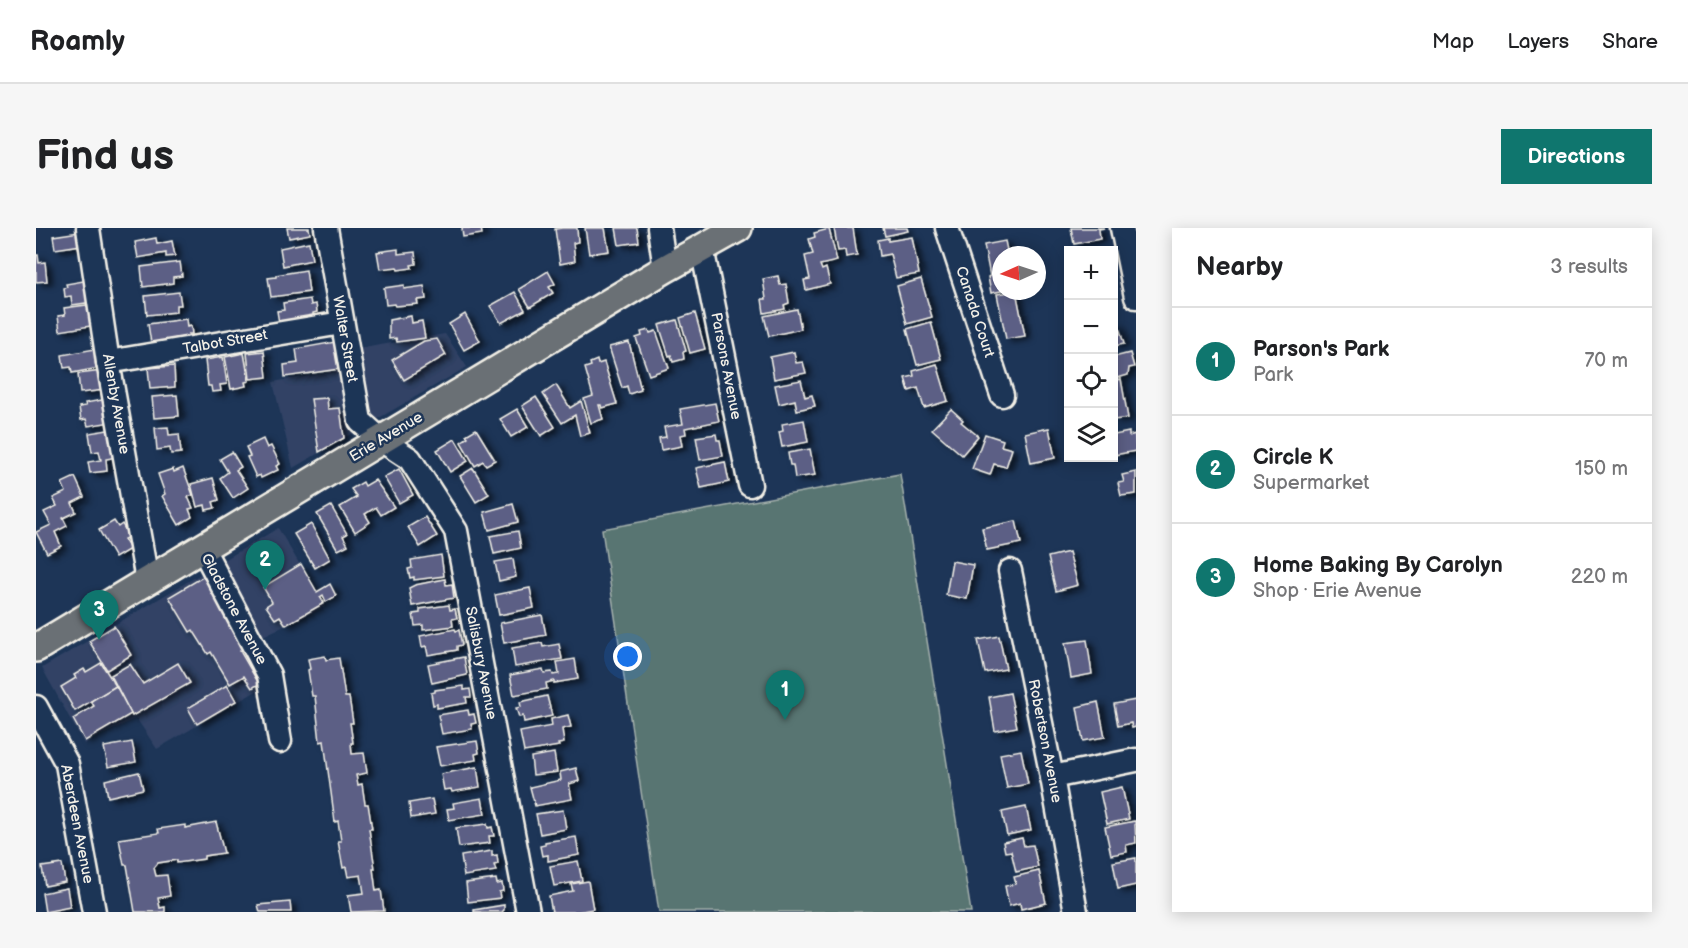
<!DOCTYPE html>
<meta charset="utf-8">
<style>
body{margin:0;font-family:"Balsamiq Sans",sans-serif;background:#f6f6f6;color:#202124}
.controls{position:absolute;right:18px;top:18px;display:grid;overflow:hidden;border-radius:0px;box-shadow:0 3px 15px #0003}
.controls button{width:54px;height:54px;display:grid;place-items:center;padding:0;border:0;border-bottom:2px solid #e0e0e0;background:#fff;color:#202124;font:30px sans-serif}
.compass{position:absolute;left:956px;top:18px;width:54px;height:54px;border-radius:50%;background:#fff;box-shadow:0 3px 15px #0003;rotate:267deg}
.you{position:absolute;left:592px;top:429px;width:21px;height:21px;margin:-15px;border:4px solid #fff;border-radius:50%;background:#1a73e8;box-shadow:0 0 0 9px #1a73e833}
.badge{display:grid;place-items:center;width:39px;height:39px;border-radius:50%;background:#0f766e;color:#fff;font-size:20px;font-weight:700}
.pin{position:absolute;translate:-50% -50px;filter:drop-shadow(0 2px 3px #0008)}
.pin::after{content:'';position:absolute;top:32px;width:21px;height:18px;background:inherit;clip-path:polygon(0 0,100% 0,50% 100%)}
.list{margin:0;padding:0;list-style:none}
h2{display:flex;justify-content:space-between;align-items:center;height:78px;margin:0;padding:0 24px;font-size:26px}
h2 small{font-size:20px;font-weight:400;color:#757577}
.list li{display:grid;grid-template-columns:39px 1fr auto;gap:18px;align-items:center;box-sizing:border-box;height:108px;padding:0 24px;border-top:2px solid #e0e0e0}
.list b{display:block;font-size:22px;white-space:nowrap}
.list p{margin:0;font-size:20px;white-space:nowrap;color:#757577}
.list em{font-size:20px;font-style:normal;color:#757577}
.icon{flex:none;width:33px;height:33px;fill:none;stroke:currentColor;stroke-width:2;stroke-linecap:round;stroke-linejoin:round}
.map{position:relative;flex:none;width:1100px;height:684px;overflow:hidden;border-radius:0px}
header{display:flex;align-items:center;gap:36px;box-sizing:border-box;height:84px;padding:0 30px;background:#fff;border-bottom:2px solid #e0e0e0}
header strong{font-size:28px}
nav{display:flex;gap:33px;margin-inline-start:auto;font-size:21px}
.intro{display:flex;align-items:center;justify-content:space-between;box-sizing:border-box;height:144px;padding:0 36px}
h1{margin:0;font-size:42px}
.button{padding:15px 27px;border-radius:0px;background:#0f766e;color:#fff;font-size:21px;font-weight:700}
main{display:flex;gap:36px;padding:0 36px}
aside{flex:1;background:#fff;border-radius:0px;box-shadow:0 3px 15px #0003}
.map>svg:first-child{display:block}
.built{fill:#304265}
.green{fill:#587472;stroke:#a6b2ad;stroke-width:1.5}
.building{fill:#5b5f85;stroke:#f4f1e8;stroke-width:1.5;filter:url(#shadow)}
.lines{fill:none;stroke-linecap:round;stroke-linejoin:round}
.minor-casing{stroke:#f4f1e8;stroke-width:27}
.major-casing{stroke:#f4f1e8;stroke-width:32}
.minor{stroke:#1d3557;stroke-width:22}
.major{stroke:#6a7074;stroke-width:27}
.labels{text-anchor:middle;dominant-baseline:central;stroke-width:5;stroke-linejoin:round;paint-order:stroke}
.street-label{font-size:15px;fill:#f4f1e8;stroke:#1d3557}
</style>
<header>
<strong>Roamly</strong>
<nav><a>Map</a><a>Layers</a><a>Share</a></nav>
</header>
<div class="intro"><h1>Find us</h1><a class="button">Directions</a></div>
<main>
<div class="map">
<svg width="1100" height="684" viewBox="0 0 1100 684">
<defs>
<filter id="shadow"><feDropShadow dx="5.5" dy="3" stdDeviation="3" flood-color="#0009"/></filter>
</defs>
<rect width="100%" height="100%" fill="#1d3557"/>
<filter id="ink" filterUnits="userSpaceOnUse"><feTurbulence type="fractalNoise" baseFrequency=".0167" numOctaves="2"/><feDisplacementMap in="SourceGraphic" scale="12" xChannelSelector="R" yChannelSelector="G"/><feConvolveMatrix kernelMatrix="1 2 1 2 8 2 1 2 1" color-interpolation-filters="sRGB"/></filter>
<g filter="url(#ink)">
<g class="built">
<polygon points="409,106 431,139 257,240 237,154 305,142 303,124"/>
<polygon points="242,300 289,379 214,414 229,458 121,521 100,490 48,516 6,440"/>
</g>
<polygon class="green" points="864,246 935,684 623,684 566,301"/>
<g class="building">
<polygon points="251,0 273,0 274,6 253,10"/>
<polygon points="426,0 445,0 446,6 427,9"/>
<polygon points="526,0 541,0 542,14 537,15 539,33 524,36 519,1"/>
<polygon points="549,0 569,0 573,23 553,26"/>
<polygon points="580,0 601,0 603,14 583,17"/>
<polygon points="798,0 817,0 821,27 810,29 809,22 802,23"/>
<polygon points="847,0 871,0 872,3 849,8"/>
<polygon points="1035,0 1068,0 1063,1 1064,11 1038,16"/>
<polygon points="793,1 801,33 784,37 786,42 790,40 794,56 770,62 768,52 774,51 769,28 777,26 773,11 779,9 778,5"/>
<polygon points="43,4 45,17 19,21 17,8"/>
<polygon points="876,9 883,46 860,50 854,26 844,28 842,12 852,10 852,13"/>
<polygon points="120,10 121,16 136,13 139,28 130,29 130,25 102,30 99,14"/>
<polygon points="969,13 972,27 965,27 965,63 955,65 952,49 954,48 948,17"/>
<polygon points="273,14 276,32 247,38 244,20"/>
<polygon points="362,21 362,26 379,24 380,36 375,37 376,40 362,42 361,39 344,41 341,24"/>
<polygon points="0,27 2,27 3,35 9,34 11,53 0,54"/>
<polygon points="144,34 146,48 137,49 137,55 107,59 105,39"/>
<polygon points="270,42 273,64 235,69 232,50 240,49 240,47"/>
<polygon points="512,43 519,56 513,59 517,65 494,79 483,61"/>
<polygon points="742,48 744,57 750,56 753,75 748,77 749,81 728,85 726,71 730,71 727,51"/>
<polygon points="885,51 896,89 871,96 861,58"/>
<polygon points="53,52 57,74 36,77 35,68 29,69 28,60 31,59 30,56"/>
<polygon points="368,57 368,61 388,58 390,71 381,72 382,76 359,78 358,76 350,77 348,60"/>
<polygon points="980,63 989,108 970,111 961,66"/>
<polygon points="143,64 145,77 140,77 140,84 111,87 109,68"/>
<polygon points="479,64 489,82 465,95 454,78"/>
<polygon points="274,71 275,77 280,76 281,84 277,85 277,91 243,95 241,83 248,82 247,75"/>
<polygon points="58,76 61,97 24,103 22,88 29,87 28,80"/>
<polygon points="761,81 765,101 733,108 728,88"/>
<polygon points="659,85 669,121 654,125 644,90"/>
<polygon points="429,86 444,113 428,122 413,96"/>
<polygon points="375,88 376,95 386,93 389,110 361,114 360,110 353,111 353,92"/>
<polygon points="150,91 151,99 155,98 156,106 152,106 153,108 115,115 112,96"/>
<polygon points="641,92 650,123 647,124 648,131 637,134 635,127 633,128 623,97"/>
<polygon points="895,94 905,131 881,137 871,101"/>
<polygon points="1082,96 1088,116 1078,118 1078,97"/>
<polygon points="613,102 614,105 620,103 633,140 613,147 600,110 606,108 605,104"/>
<polygon points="401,111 410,127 368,152 356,132 388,113"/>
<polygon points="299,114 303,141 249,149 248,137 262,135 260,121"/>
<polygon points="593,114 605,162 593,166 591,158 586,160 573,119"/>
<polygon points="64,120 68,139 36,145 35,139 28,140 26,127"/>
<polygon points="228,123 231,149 214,151 211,125"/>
<polygon points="758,124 760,135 767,134 770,145 738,151 734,129"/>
<polygon points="208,125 213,153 209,154 210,158 195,161 189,129"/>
<polygon points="1094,125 1098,139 1093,140 1092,147 1078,151 1078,129"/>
<polygon points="187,129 191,156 184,157 185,163 176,164 175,158 172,158 169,132"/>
<polygon points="561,132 562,136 568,134 581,176 566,180 565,177 563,177 567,191 555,195 548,171 557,168 549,140 555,138 554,135"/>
<polygon points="901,136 912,173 888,180 882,160 873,163 869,150 878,148 877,143"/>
<polygon points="138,138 139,159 114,161 112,140"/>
<polygon points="66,143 69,162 44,165 42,146"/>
<polygon points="1085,151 1092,190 1078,192 1078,153"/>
<polygon points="765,152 769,169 776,167 779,178 761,182 759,172 743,176 739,157"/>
<polygon points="520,157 534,180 545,173 554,205 544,208 539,187 526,195 507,166"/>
<polygon points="141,167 143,188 118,190 116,169"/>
<polygon points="500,169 519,199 505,208 486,178"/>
<polygon points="77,170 81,193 52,198 50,191 45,192 43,179 50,178 49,175"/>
<polygon points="291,170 292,181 304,180 308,210 283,224 275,171"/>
<polygon points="679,175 683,193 649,200 650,206 644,207 646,218 625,222 623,210 630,209 628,199 647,196 644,181"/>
<polygon points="481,181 492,199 475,209 464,191"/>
<polygon points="915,181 927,192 925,194 942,208 926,227 896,201"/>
<polygon points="768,192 772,214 746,219 743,204 747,203 746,196"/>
<polygon points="132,199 133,207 143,206 145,225 135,226 134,220 121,222 119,200"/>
<polygon points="1013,200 1019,230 995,235 989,205"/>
<polygon points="78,201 81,229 70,231 71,243 54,245 52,234 65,232 63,223 56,224 53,205"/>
<polygon points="440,201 459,232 450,237 447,233 439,238 425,214 432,209 430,207"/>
<polygon points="1093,204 1093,208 1099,206 1100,223 1078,227 1078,207"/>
<polygon points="680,206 681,212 684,212 687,228 664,232 660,209"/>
<polygon points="949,206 967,212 965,218 976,221 970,239 958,236 954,247 936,241"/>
<polygon points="227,211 231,220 235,218 244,236 240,238 242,242 225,250 224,247 220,249 211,229 214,228 210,219"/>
<polygon points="419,211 432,233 414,244 401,222"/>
<polygon points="774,221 779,247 759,250 757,237 754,237 752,225"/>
<polygon points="196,224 205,239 200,242 212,260 197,270 184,250 192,244 184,231"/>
<polygon points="689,234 693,254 665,260 660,240"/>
<polygon points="147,240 157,267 152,269 157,280 153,281 156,289 143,297 126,268 129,266 122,246 137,241 138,244"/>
<polygon points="437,240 453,266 440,274 424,248"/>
<polygon points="363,241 377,267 363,275 348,249"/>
<polygon points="1100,244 1100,266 1085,268 1082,255 1088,254 1086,247"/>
<polygon points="39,249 48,269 36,275 40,284 27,290 31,298 19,304 25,318 11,325 0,304 15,297 8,284 21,278 17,270 30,264 26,255"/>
<polygon points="177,250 183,272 177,274 179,280 170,282 169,277 161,279 155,256"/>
<polygon points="339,252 358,279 345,287 340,279 329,286 334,294 319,304 304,279 321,269 315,261 327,254 329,258"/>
<polygon points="477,276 482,294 453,302 448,284"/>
<polygon points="295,278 311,306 307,308 312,317 302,322 281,286"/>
<polygon points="389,289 401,308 384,319 372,299"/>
<polygon points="78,293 82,299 86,296 93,309 88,311 94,321 79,330 63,302"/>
<polygon points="980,293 985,315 951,322 946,300"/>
<polygon points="275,296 294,331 279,340 258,306"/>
<polygon points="482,303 485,320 458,326 454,308"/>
<polygon points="1033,324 1042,357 1020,363 1012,329"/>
<polygon points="405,327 408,348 378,352 378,349 374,350 372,341 376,340 375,332"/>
<polygon points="477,331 480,349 463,353 459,334"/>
<polygon points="916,333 937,337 931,371 910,367"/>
<polygon points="265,336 281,364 294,356 300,368 290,374 287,367 284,369 288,375 250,397 244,388 239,391 230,378 236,374 227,359"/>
<polygon points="170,347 213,418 204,423 223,456 216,460 208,448 194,456 175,424 172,426 157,402 154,404 133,369"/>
<polygon points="409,351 410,357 416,356 418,370 376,378 373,360 379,357"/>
<polygon points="494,360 498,380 463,387 459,367"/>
<polygon points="413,377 414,382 419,381 421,390 416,391 417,398 387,402 387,397 379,398 377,386 384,385 384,381"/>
<polygon points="506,387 510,407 468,415 464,395"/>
<polygon points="78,398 95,427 71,442 53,413"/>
<polygon points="419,401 420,403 423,402 426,417 421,418 421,422 392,427 390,418 386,419 384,408"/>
<polygon points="963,408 970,441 949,445 942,412"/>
<polygon points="1051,412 1056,446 1035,450 1029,415"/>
<polygon points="506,415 507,419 523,416 526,431 479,439 476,420"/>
<polygon points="289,428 290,432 303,430 309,469 313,469 317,495 314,495 317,515 315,515 316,526 328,525 331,545 320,547 322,557 326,556 329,576 332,576 336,601 333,601 339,641 337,641 340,663 345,662 348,683 315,684 312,667 328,665 325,647 312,649 310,639 307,640 302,613 305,613 302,593 299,594 288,513 284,514 279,468 276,468 272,442 274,441 272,431"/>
<polygon points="428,429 431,447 396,455 392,436"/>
<polygon points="539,431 542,451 518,455 518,453 510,455 511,461 478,467 474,447 507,441 508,445 516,444 517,447 523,446 521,434"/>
<polygon points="65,435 80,458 39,483 25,459 40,450 38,447 48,441 50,444"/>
<polygon points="142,435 154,455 96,488 75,447 94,436 107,456"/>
<polygon points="191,457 200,473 161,496 152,480"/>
<polygon points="80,458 95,486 49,513 37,491 58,478 55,473"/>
<polygon points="428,458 428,462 434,461 435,469 430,469 431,475 401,480 401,476 397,477 395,465 399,464 399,462"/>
<polygon points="974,465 981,499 959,503 953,469"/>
<polygon points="511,468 516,488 488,494 487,488 483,489 480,480 485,479 484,474"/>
<polygon points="1100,472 1100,499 1096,500 1095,495 1082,498 1078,476"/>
<polygon points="1062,474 1069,509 1047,513 1041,479"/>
<polygon points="432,482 433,487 438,486 440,495 435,496 436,501 406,506 402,487"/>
<polygon points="532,487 535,499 526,501 528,515 522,516 523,518 488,524 484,504 516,498 515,491"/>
<polygon points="441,513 443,525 439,526 440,532 404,538 400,519"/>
<polygon points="96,514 100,534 72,539 68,519"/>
<polygon points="985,522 992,556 971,560 964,526"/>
<polygon points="518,525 521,544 497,547 495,529"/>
<polygon points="441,539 444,559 416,564 415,561 408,562 405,546"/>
<polygon points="540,540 543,553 533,556 536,571 499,578 494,559 525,552 524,544"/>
<polygon points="103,544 107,561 72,569 69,552"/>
<polygon points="1086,559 1093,591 1071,596 1064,564"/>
<polygon points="446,570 449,586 413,592 411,581 418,580 417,575"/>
<polygon points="396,571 399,586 375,590 373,575"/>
<polygon points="990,579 995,602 971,607 966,584"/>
<polygon points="527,582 530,601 504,606 500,586"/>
<polygon points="1099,593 1100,615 1090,617 1091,624 1075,627 1069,599"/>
<polygon points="180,594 188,625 168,628 168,631 141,635 141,632 122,635 118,640 120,648 131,647 134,668 122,670 124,680 129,679 129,684 99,684 91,637 88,637 83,611 123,605 122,601 149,597 149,600"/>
<polygon points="451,596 452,600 456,599 458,608 453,608 454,615 423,619 420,600"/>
<polygon points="540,609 543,627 512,633 512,627 506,628 504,618 509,617 509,614"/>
<polygon points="986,610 988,618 997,617 1002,639 980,644 975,623 969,624 967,614"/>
<polygon points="456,623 456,628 461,627 462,636 458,637 460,643 428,648 425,628"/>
<polygon points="1100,630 1100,657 1082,661 1077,634"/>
<polygon points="542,633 546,653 518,658 514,638"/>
<polygon points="26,636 29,654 9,658 6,639"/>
<polygon points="1003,643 1010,675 985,681 984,675 973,678 969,658 980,656 978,649"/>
<polygon points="460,651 461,656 466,655 467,663 463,664 464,670 432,674 430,655"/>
<polygon points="552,653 557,681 541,684 516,684 513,668 537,663 535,656"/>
<polygon points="31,660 34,679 9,684 6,665"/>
<polygon points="254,674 255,684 224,684 222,677"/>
<polygon points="468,677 468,682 466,684 438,684 438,682"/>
</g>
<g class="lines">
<defs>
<g id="minor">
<polyline points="52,0 72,134 111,352"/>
<polyline points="290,0 324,193 345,212 374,231 420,303 492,684"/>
<polyline points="623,0 629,41"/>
<polyline points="911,0 966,167"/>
<polyline points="1086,0 1100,69"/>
<polyline points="666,20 714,257"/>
<polyline points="72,134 306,95"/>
<polyline points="166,319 233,447 244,513"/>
<polyline points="974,343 1016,549 1040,684"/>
<polyline points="0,479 31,536 58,684"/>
<polyline points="1016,549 1100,532"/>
</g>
<polyline id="major" points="0,420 629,41 702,0"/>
</defs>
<use href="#minor" class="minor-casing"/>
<use href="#major" class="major-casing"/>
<use href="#minor" class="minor"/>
<use href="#major" class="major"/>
</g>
</g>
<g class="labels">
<g class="street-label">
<text transform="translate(939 84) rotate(72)">Canada Court</text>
<text transform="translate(309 111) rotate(80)">Walter Street</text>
<text transform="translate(189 114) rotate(-10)">Talbot Street</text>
<text transform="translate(690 138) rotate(79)">Parsons Avenue</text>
<text transform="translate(80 176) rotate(80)">Allenby Avenue</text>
<text transform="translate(350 209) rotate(-31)">Erie Avenue</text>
<text transform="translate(198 381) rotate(62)">Gladstone Avenue</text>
<text transform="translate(445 435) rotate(79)">Salisbury Avenue</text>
<text transform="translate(1009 513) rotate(79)">Robertson Avenue</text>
<text transform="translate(41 596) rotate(79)">Aberdeen Avenue</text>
</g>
</g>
</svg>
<div class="controls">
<button>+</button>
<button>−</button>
<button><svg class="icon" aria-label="locate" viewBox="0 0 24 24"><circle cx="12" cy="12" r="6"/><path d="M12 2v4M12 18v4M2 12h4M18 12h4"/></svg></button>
<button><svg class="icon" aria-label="layers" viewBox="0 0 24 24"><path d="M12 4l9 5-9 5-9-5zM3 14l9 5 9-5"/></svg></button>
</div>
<svg class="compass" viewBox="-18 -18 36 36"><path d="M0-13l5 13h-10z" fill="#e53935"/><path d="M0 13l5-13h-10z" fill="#757577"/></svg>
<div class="you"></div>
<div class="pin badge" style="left:749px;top:492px">1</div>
<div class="pin badge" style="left:229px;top:362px">2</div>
<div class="pin badge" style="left:63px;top:412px">3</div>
</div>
<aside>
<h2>Nearby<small>3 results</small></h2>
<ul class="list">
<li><span class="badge">1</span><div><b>Parson's Park</b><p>Park</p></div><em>70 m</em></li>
<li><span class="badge">2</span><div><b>Circle K</b><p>Supermarket</p></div><em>150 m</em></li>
<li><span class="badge">3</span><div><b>Home Baking By Carolyn</b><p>Shop · Erie Avenue</p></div><em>220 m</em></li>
</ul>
</aside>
</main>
